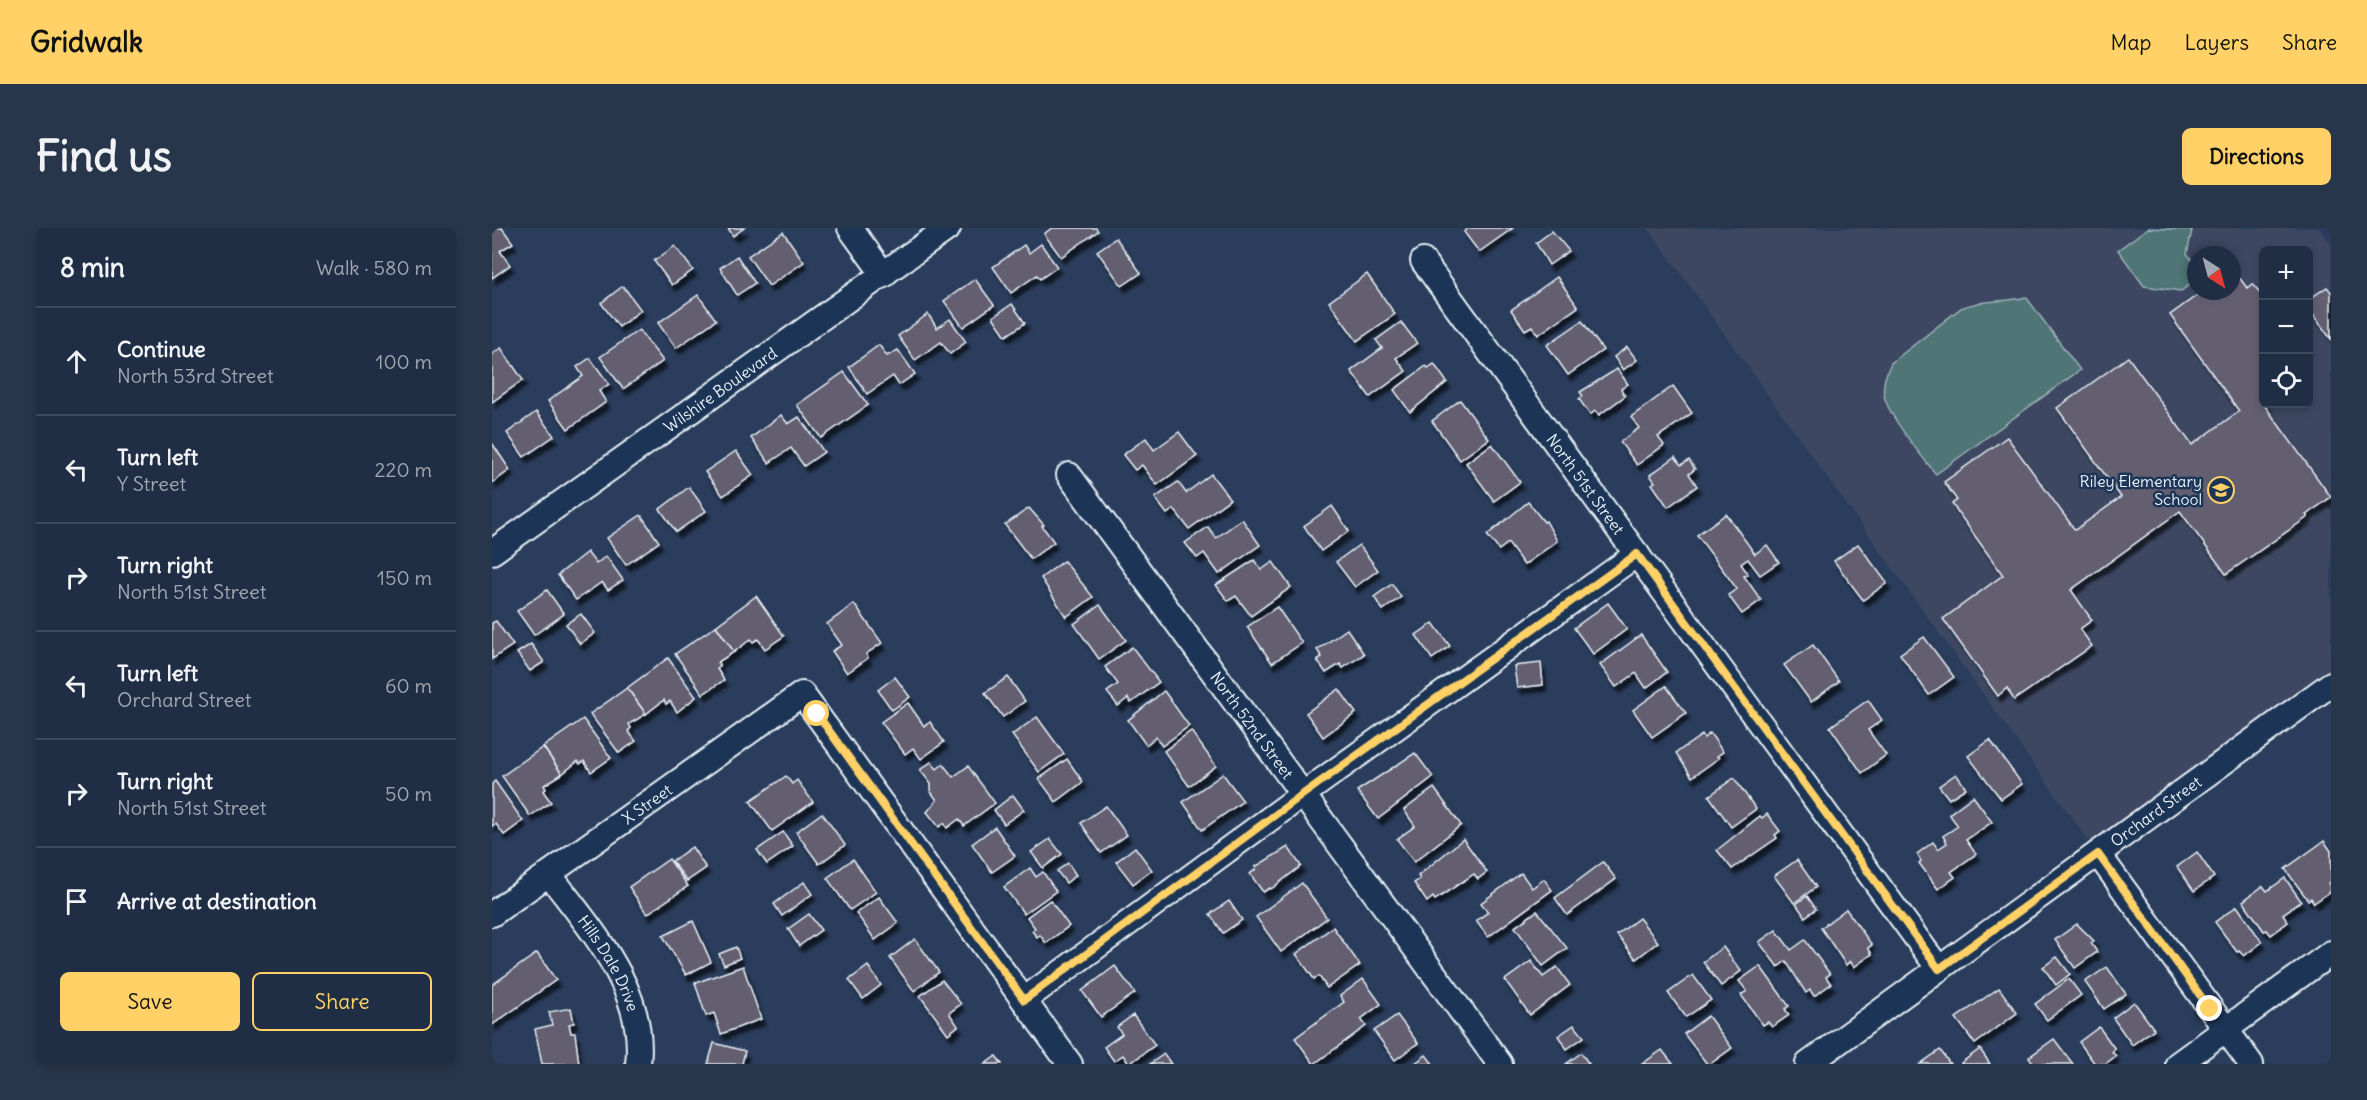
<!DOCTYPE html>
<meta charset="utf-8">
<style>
body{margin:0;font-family:Delius,sans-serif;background:#28364c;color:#f1f3f6}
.controls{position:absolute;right:18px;top:18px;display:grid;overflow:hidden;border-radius:9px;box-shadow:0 3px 9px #0003}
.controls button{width:54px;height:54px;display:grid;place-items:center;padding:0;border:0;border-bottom:2px solid #3d4a5e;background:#202e45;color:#f1f3f6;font:30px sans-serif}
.compass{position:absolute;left:1695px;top:18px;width:54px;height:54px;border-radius:50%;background:#202e45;box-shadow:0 3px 9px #0003;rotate:144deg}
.stop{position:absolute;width:18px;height:18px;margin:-14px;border:4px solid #ffd166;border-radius:50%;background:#fff}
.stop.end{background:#ffd166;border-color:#fff;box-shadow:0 2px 6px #0008}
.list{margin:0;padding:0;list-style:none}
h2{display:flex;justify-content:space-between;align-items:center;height:78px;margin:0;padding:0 24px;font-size:26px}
h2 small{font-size:20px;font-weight:400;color:#a2a8b3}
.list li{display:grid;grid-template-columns:39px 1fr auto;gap:18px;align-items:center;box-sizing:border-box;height:108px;padding:0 24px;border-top:2px solid #3d4a5e}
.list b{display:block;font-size:22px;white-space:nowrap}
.list p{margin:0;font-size:20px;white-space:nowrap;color:#a2a8b3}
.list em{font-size:20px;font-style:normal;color:#a2a8b3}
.actions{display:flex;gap:12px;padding:18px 24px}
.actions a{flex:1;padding:14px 0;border:2px solid #ffd166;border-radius:9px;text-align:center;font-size:21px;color:#ffd166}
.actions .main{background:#ffd166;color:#111}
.icon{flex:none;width:33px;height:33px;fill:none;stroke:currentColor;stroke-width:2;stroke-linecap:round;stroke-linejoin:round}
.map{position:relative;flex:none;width:1839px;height:836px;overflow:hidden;border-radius:9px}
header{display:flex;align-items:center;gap:36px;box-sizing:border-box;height:84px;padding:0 30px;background:#ffd166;color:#111}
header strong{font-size:28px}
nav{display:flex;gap:33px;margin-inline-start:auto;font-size:21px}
.intro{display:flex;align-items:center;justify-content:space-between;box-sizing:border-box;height:144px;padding:0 36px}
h1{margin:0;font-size:42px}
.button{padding:15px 27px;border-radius:9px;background:#ffd166;color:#111;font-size:21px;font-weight:700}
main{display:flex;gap:36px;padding:0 36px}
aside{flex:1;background:#202e45;border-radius:9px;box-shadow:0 3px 9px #0003}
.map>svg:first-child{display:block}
.built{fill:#3c4762;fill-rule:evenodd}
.green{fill:#4f7476;stroke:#9cb2b7;stroke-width:1.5}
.building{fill:#635e71;stroke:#e8f1f8;stroke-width:1.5;filter:url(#shadow)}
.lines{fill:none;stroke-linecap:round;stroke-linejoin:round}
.minor-casing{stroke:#e8f1f8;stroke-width:28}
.minor{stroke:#1d3557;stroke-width:24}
.route{stroke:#ffd166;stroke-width:8}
.labels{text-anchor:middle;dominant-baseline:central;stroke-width:5;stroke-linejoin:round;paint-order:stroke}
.street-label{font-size:16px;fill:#e8f1f8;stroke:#1d3557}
.poi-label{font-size:16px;fill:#e8f1f8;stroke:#1d3557;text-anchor:end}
</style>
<header>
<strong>Gridwalk</strong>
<nav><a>Map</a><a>Layers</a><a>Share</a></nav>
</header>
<div class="intro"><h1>Find us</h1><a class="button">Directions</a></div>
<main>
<aside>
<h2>8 min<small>Walk · 580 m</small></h2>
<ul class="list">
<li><svg class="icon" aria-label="ahead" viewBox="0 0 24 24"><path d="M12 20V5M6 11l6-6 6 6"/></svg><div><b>Continue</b><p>North 53rd Street</p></div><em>100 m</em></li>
<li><svg class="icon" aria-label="left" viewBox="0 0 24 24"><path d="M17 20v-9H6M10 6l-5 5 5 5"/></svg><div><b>Turn left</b><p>Y Street</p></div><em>220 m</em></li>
<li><svg class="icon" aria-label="right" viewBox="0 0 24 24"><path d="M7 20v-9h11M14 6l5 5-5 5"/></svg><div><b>Turn right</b><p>North 51st Street</p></div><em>150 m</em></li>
<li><svg class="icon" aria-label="left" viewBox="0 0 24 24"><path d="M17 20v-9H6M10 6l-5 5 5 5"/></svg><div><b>Turn left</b><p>Orchard Street</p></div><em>60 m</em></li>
<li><svg class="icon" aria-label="right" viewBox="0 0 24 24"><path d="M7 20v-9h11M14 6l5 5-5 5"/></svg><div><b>Turn right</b><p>North 51st Street</p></div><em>50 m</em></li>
<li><svg class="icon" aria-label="arrive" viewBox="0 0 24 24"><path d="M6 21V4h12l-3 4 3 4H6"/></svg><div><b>Arrive at destination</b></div></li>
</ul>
<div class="actions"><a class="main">Save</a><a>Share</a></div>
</aside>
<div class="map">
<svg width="1839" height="836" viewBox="0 0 1839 836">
<defs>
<filter id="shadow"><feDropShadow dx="3.5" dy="6" stdDeviation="1.5" flood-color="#0009"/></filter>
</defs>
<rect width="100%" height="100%" fill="#2b3d5c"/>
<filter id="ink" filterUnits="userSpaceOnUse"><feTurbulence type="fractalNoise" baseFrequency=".0167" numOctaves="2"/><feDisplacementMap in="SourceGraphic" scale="12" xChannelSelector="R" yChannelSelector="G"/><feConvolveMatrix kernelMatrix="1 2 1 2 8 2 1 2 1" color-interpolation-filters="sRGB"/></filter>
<g filter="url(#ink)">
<path class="built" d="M 1156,0 L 1827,0 L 1839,16 L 1839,456 L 1606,626 ZM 1772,22 L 1816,22 L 1816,176 L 1772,176 ZM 1704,27 L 1740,27 L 1740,63 L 1704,63 Z"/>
<g class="green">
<polygon points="1656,0 1700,2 1695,26 1704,37 1704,52 1689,63 1652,58 1626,22"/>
<path d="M 1534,69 L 1588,142 L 1444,246 C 1431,230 1395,187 1392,167 C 1390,156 1394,145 1399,135 L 1469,80 C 1490,71 1512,75 1534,69 Z"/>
</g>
<g class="building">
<polygon points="0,0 10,0 21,15 8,23 18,37 0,50"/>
<polygon points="236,0 252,0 241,8"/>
<polygon points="560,0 604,0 606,3 569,29 552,6"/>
<polygon points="977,0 1021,0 987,24 972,4"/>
<polygon points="1060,3 1077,23 1057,37 1044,15"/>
<polygon points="291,4 312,34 277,58 256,28"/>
<polygon points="624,10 649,45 630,58 605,23"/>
<polygon points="549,16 565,39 548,51 545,47 519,65 501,39 532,17 537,25"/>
<polygon points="183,18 201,42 180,57 162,33"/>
<polygon points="245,28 263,55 245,67 228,40"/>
<polygon points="1741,41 1755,60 1761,56 1772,70 1772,176 1777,176 1773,178 1839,269 1814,287 1816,289 1734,346 1688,283 1579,362 1600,392 1588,401 1600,418 1522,472 1515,460 1506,468 1451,391 1511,347 1460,276 1465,272 1452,254 1515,209 1583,302 1629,269 1565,180 1636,129 1700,217 1747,183 1678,87 1711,63 1740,63"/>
<polygon points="875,46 903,86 865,113 837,74"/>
<polygon points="1065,49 1086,79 1046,107 1040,98 1033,102 1019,82"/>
<polygon points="483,51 502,77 471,99 452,73"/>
<polygon points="131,58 149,82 127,99 109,75"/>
<polygon points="1835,59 1839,64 1839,111 1816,80 1816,72"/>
<polygon points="206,67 224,92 184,120 166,95"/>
<polygon points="520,76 533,95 514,108 501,89"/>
<polygon points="436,86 445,100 458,91 474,114 458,126 449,114 423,132 406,108"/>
<polygon points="1090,93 1111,122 1076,147 1055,117"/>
<polygon points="909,94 925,115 904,130 914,143 878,169 859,143 890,120 884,112"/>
<polygon points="147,102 171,133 131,161 108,129"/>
<polygon points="387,117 395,128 406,122 423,146 407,157 401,148 375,166 357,139"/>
<polygon points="1135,119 1145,132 1131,142 1122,129"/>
<polygon points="9,120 31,152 0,174 0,126"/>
<polygon points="98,130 117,156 107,163 114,174 76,201 56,173 91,148 85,139"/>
<polygon points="942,136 955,154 918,184 902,162 934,138 936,140"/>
<polygon points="1125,141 1136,156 1129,161 1133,168 1107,187 1103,183 1098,187 1087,171 1091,168 1088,164"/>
<polygon points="352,144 376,177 329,210 305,177"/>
<polygon points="1181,158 1200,185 1166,209 1172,217 1145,237 1128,214 1147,200 1139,189"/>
<polygon points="968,172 997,211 968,232 940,193"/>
<polygon points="44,184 62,208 32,229 15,205"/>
<polygon points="289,187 296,196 307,189 332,224 312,238 299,220 277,235 259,210"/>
<polygon points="687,204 705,228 665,257 650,237 643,242 631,227 654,210 662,222"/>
<polygon points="0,215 18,242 0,255"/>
<polygon points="1000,216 1028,254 1002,273 974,235"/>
<polygon points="244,223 261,247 231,268 213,244"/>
<polygon points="1183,229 1189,237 1197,232 1203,241 1197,246 1205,258 1176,279 1160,256 1163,254 1158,247"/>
<polygon points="719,246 738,271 697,301 682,281 675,286 663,270 686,254 694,265"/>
<polygon points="197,259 214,283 184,304 168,281"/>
<polygon points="1036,274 1052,294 1054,293 1065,313 1032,337 1016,315 1007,322 995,307"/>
<polygon points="840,278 857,303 829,323 812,298"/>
<polygon points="537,280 552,297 550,298 562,314 539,331 513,297"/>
<polygon points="1234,286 1263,326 1275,317 1287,334 1268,347 1256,331 1249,336 1256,346 1252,348 1269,372 1250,386 1236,367 1245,361 1205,307"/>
<polygon points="149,287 167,314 134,337 115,310"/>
<polygon points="750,291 768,317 727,346 712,325 705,330 693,315 716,299 724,310"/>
<polygon points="1366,316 1395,355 1371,372 1342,333"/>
<polygon points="867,317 886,342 863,359 844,334"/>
<polygon points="95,324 104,336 114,328 131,352 116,362 110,354 84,372 66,347"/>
<polygon points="762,332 769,342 781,334 799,359 759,388 744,368 736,373 724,357"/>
<polygon points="572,333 601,369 574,389 549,350"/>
<polygon points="900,356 909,369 891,382 882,369"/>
<polygon points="55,362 72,386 42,407 25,383"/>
<polygon points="264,368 292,408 273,421 266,411 261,414 259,411 242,424 224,398"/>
<polygon points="1116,375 1135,401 1101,426 1082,400"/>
<polygon points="362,376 390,415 374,426 376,430 355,445 340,423 350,417 335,396"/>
<polygon points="608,377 634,412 607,431 582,396"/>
<polygon points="785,379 810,415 780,435 755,399"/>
<polygon points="89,386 103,405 88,416 74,396"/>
<polygon points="4,393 21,417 0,431 0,395"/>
<polygon points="941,395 958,418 940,431 924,407"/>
<polygon points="224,398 242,424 226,434 228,438 225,441 232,452 211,466 183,426"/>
<polygon points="855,401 872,426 851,440 848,436 834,445 825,432 830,429 825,422"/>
<polygon points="1149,407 1175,444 1154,460 1144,445 1124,459 1108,437"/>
<polygon points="1432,409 1462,449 1437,467 1408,426"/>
<polygon points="39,416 52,434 38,443 25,425"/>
<polygon points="1321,417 1347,453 1319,474 1292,437"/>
<polygon points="640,419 667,454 639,475 636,470 626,478 615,464 626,456 613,439"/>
<polygon points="176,430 204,469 185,484 178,473 174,476 172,472 154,486 135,460"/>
<polygon points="1049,435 1051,457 1025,460 1022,438"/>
<polygon points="403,449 418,469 400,482 386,462"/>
<polygon points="516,449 533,473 511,489 493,465"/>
<polygon points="1174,458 1194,485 1160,509 1141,482"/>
<polygon points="135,460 154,486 137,496 139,500 136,503 144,513 127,525 98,486"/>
<polygon points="847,461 864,485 831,509 814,485"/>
<polygon points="672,463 697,498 670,518 664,509 654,517 636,492"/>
<polygon points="1376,472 1390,492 1376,502 1394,527 1370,545 1338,499"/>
<polygon points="416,475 432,498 438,494 452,514 429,531 421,520 413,526 389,494"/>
<polygon points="545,489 572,526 547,544 520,507"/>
<polygon points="91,491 119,530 99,544 92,533 88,536 86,533 70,546 51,519"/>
<polygon points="699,503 724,538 697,558 672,523"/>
<polygon points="1218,505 1231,524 1225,528 1227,530 1200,549 1184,525 1210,507 1212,510"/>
<polygon points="1498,512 1530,556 1509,571 1476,528"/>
<polygon points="51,519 70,546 52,557 54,561 51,563 59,574 38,588 10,548"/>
<polygon points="923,525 941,549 886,591 865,563"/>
<polygon points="575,531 591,554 564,574 547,551"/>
<polygon points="439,534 445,541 451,536 461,549 476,538 503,575 472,598 467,591 455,600 452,595 447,599 435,584 445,572 439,564 439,556 428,542"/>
<polygon points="731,546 751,573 710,602 691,574"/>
<polygon points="1464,546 1474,560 1457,571 1447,558"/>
<polygon points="294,548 300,556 305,552 321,574 280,603 258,573"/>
<polygon points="1242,550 1264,581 1239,599 1217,568"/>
<polygon points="3,553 31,593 12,607 4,596 0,598 0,556"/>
<polygon points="942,560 969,597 922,634 905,611 923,598 912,582"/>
<polygon points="521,567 532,582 512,596 502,582"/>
<polygon points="1481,568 1500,594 1474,612 1484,626 1459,644 1463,649 1446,661 1427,635 1429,633 1425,626 1441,614 1446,621 1455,615 1451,608 1466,598 1457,586"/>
<polygon points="614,578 635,607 609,625 589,595"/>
<polygon points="330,585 353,617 327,636 304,604"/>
<polygon points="1275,586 1288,603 1283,607 1285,610 1240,641 1225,622 1268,588 1270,590"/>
<polygon points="503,599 523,628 500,644 480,616"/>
<polygon points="291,604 301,618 275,636 265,622"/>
<polygon points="558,611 570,626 551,640 539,624"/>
<polygon points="971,611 995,644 986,651 982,646 943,672 941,669 935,674 922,655 928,651 926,648"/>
<polygon points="1832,613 1839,623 1839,653 1836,655 1839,663 1822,675 1819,670 1816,672 1793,641"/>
<polygon points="200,619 214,640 195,653 180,633"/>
<polygon points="643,619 660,642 641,656 624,634"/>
<polygon points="796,619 809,638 779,661 778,660 771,664 758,646 764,641 763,639"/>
<polygon points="1705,624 1722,649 1702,663 1685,639"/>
<polygon points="177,631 196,658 155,686 137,659"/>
<polygon points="361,631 384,664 358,682 335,650"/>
<polygon points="1305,632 1324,659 1302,675 1282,648"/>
<polygon points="1111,634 1124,651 1075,687 1063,670"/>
<polygon points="576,635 584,647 574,655 565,643"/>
<polygon points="538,640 544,649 551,644 564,663 532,686 512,659"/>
<polygon points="1029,645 1040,660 1052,651 1060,662 996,709 984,693 996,684 989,675"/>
<polygon points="1793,650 1809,673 1791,686 1796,694 1779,707 1775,702 1772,703 1751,673 1771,658 1775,663"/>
<polygon points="312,654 320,666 290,688 282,676"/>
<polygon points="810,655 835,690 789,724 764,689"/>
<polygon points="1315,668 1324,681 1313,689 1304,676"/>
<polygon points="387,669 406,695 383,712 364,685"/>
<polygon points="558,672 577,698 554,715 548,707 545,709 540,703 543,700 535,689"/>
<polygon points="737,673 750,692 731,705 718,686"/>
<polygon points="1745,678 1770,714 1752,728 1747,723 1745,724 1723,694"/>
<polygon points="1354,681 1380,717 1376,720 1380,726 1362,739 1358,733 1354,737 1329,700"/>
<polygon points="1045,683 1075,720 1051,738 1023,699"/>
<polygon points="317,686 329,702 307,718 296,701"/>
<polygon points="1147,690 1166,714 1144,731 1125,707"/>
<polygon points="201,693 219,734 194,747 171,708"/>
<polygon points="1585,696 1602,713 1599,715 1605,724 1583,740 1563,712"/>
<polygon points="841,699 868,737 835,760 827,748 822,751 804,726"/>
<polygon points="1284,702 1299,722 1313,712 1338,746 1334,749 1339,756 1322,768 1318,762 1314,765 1294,733 1286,739 1267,714"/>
<polygon points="423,711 447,744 422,763 398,730"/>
<polygon points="244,719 248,730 232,737 227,726"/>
<polygon points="1231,719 1249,743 1229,758 1211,734"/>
<polygon points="45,725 64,752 0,797 0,757"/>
<polygon points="1565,729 1578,746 1564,757 1551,739"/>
<polygon points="1039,733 1051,749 1065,739 1078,757 1038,787 1013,752"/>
<polygon points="251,738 269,791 229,806 222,785 214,788 203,755"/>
<polygon points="376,738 389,757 371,771 357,752"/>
<polygon points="623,738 643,765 609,789 590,763"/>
<polygon points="1268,738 1297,778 1293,781 1297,787 1280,799 1276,794 1271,797 1249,767 1255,763 1247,753"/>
<polygon points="1615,739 1634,766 1612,781 1593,754"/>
<polygon points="1201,747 1219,772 1194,789 1176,765"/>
<polygon points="871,751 889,776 869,791 874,798 822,836 803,810 852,774 848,768"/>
<polygon points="1577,751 1589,767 1555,792 1543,776"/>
<polygon points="450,752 469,776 457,785 466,798 456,806 428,768"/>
<polygon points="1507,760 1525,785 1483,816 1464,790"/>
<polygon points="1642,774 1662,801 1640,817 1621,790"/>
<polygon points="79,780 82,795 77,796 79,805 83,805 87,836 50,836 43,801 60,797 57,784"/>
<polygon points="641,787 663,817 637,836 631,827 622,833 612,819 630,806 625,799"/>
<polygon points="905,787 926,815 903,832 882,803"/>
<polygon points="1216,788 1240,820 1218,836 1215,836 1192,806"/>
<polygon points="1082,797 1092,809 1075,821 1066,808"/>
<polygon points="1607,799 1623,821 1620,824 1624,828 1613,836 1603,836 1587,814"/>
<polygon points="1562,811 1581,836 1542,836 1537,829"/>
<polygon points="222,815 253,823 250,836 216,836"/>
<polygon points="1488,821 1498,836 1469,836 1469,835"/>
<polygon points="1170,822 1181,836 1150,836"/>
<polygon points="1448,822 1458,836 1428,836"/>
<polygon points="1089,825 1097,836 1074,836"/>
<polygon points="672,826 679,836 658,836"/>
<polygon points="934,827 941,836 922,836"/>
<polygon points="504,828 510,836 493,836"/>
</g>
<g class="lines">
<defs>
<g id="minor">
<polyline points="358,0 392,47"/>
<path id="s1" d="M 931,33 L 1447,741"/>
<path id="s2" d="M 577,247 L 1008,836"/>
<path id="s3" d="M 0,324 L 456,0"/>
<polyline points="1606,626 1759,836"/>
<path id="s4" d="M 57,646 C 98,701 155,762 146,836"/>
<path id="s5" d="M 0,686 L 310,466 L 578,836"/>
<polyline points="532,772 810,567 1145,326"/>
<path id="s6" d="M 1316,836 L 1839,456"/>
<polyline points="1686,836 1839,725"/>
</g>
</defs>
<use href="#minor" class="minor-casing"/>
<use href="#minor" class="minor"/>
</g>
</g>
<g class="lines" filter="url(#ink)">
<polyline class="route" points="325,486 532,772 810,567 1145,326 1447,741 1606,626 1718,781"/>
</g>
<defs>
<symbol id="school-ring" viewBox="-11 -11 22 22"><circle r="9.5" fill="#1d3557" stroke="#ffd166" stroke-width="1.5"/><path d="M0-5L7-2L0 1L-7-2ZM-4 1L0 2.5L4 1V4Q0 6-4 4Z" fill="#ffd166"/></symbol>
</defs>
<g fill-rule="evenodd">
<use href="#school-ring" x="1714" y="247" width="30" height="30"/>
</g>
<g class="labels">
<g class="street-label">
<text stroke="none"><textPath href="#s3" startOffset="280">Wilshire Boulevard</textPath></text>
<text stroke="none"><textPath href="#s1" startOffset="276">North 51st Street</textPath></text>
<text stroke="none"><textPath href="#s2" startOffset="310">North 52nd Street</textPath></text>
<text stroke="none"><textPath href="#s5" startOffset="190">X Street</textPath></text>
<text stroke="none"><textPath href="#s6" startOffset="430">Orchard Street</textPath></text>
<text stroke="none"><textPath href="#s4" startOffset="108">Hills Dale Drive</textPath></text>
</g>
<g class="poi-label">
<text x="1710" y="253">Riley Elementary<tspan x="1710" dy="18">School</tspan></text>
</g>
</g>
</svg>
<div class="controls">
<button>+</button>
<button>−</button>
<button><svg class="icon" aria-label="locate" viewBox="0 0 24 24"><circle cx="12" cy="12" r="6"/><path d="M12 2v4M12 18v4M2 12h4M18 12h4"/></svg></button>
</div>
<svg class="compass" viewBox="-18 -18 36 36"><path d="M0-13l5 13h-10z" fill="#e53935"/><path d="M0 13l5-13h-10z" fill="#a2a8b3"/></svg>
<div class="stop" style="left:325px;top:486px"></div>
<div class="stop end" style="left:1718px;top:781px"></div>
</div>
</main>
